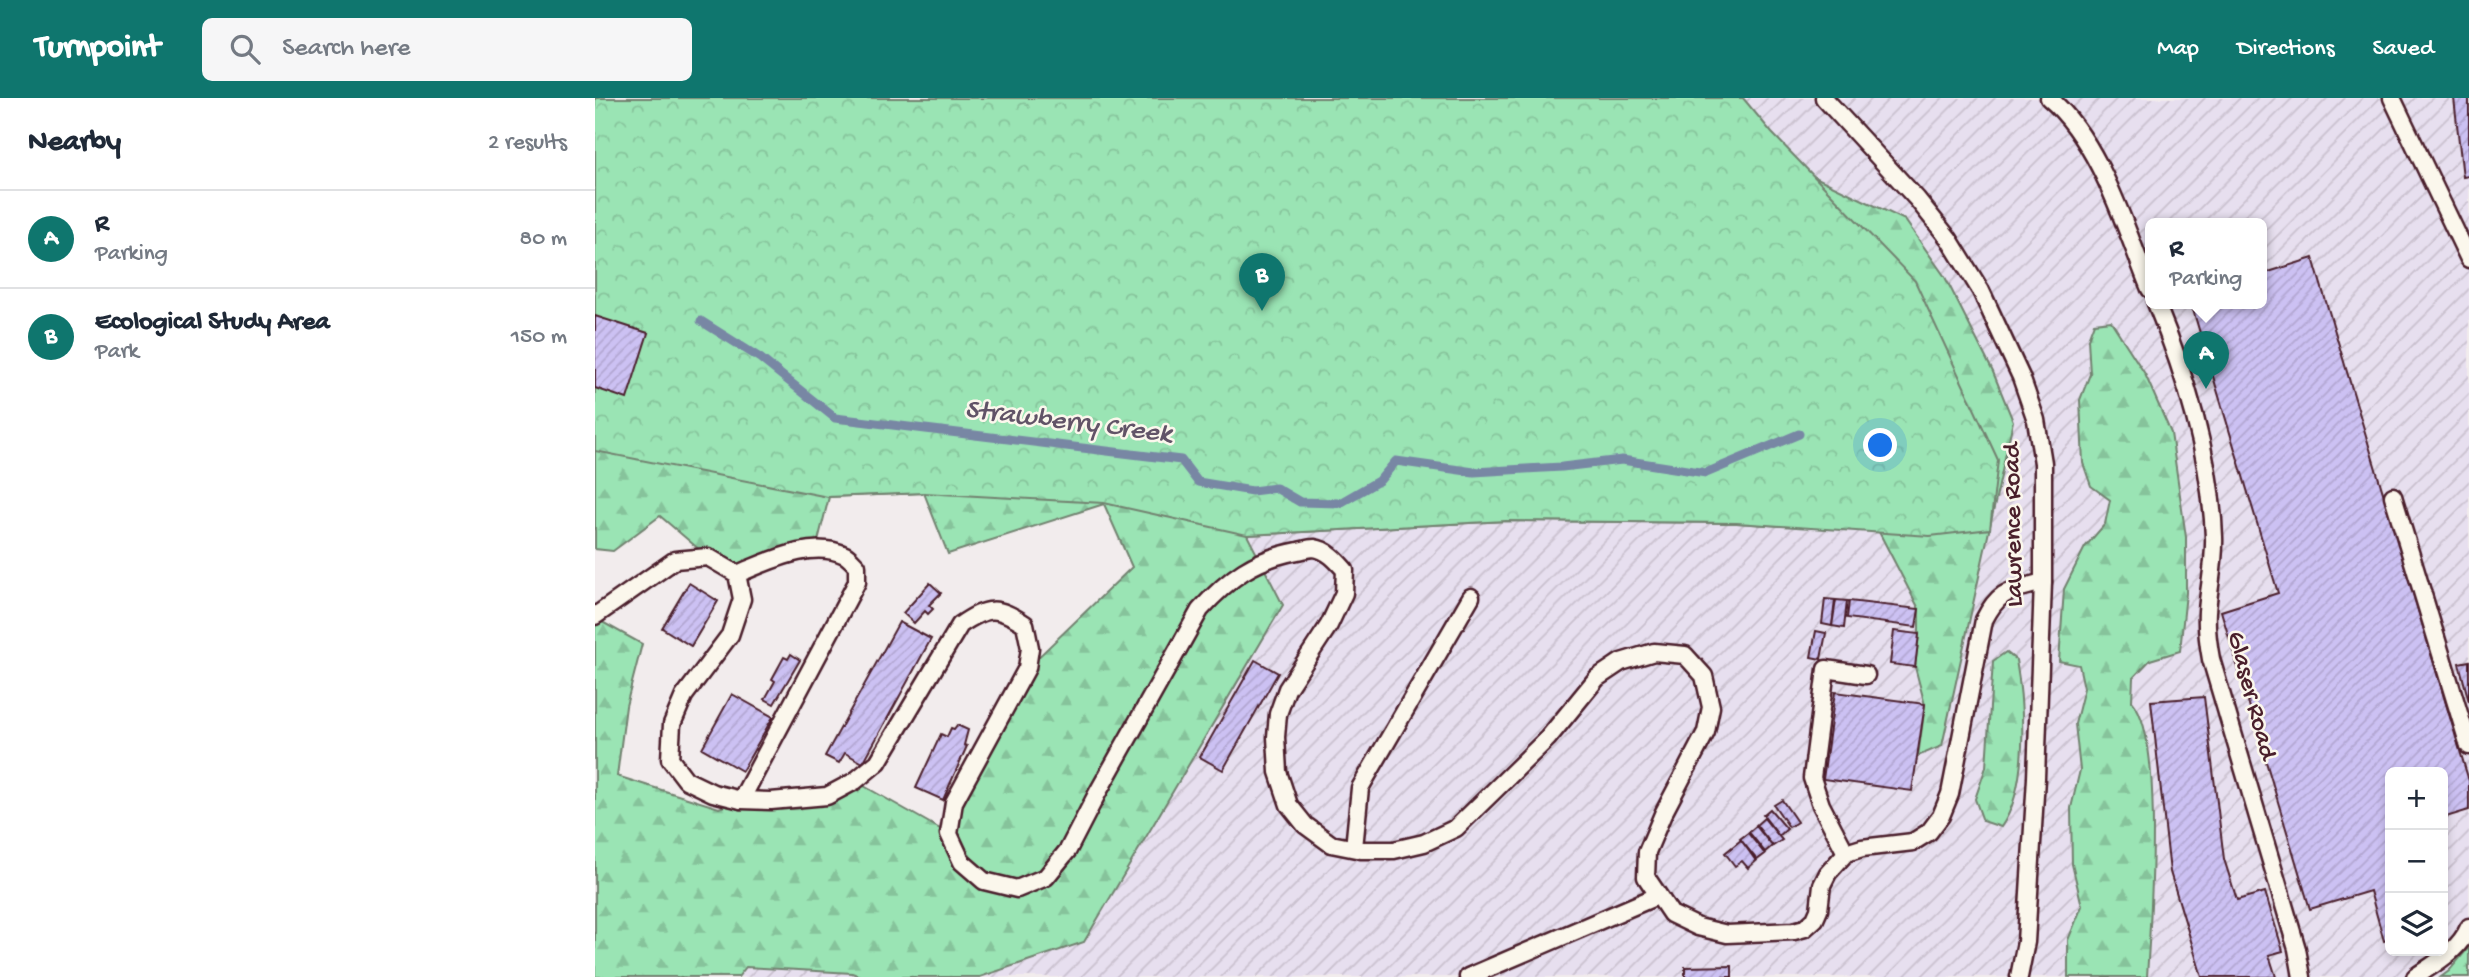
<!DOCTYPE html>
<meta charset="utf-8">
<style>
body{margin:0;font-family:"Gochi Hand",sans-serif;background:#f6f6f7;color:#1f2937}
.controls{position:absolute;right:21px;bottom:21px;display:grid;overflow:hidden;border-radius:10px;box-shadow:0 4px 10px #0003}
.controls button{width:63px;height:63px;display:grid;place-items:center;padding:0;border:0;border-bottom:2px solid #e0e1e3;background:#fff;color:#1f2937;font:35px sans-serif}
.you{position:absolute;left:1286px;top:348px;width:24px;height:24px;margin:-18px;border:5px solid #fff;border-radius:50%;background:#1a73e8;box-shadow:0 0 0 10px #1a73e833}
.badge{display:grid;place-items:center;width:46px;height:46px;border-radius:50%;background:#0f766e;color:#fff;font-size:23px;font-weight:700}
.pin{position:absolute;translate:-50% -58px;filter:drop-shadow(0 2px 4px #0008)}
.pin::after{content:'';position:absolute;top:37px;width:24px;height:21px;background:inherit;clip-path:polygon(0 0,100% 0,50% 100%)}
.popup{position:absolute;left:1550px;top:120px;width:122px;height:91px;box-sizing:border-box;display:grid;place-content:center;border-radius:10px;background:#fff;filter:drop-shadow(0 2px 5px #0005);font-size:23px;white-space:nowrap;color:#747a83}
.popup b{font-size:26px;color:#1f2937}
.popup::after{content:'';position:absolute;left:50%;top:100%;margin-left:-14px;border:14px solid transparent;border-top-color:#fff}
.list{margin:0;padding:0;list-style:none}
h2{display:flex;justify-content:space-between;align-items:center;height:91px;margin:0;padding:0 28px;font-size:30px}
h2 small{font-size:23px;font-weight:400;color:#747a83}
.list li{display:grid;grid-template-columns:46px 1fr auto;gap:21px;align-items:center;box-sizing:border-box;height:98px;padding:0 28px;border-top:2px solid #e0e1e3}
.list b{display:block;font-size:26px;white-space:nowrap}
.list p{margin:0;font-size:23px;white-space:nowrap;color:#747a83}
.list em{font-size:23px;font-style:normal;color:#747a83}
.icon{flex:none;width:38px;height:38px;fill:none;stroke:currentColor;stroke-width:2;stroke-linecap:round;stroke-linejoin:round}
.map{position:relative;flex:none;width:1874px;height:879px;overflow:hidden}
header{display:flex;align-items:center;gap:42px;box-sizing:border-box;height:98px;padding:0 35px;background:#0f766e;color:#fff}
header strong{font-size:33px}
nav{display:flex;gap:38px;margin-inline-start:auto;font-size:24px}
.search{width:490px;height:63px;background:#f6f6f7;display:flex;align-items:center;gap:18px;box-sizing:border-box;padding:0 24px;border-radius:10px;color:#747a83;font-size:26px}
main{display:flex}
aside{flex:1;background:#fff}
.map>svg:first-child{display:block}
.industrial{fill:url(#industrial-furrows);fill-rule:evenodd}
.forest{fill:url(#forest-firs);stroke:#728270;stroke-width:2}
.park{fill:url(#park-crowns);stroke:#728270;stroke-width:2}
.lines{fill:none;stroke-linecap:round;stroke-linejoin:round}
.stream{stroke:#7887a4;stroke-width:9}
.building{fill:url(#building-hatch);stroke:#4a1f2b;stroke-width:2}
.service-casing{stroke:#4a1f2b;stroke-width:21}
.service{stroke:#fbf7ec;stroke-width:16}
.labels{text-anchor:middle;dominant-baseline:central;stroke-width:5;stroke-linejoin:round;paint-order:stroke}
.street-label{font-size:26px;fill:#4a1f2b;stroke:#fbf7ec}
.water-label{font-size:28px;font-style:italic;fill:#615367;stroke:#fbf7ec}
</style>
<header>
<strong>Turnpoint</strong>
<div class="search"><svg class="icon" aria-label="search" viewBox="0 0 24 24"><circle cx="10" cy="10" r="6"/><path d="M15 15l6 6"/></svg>Search here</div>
<nav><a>Map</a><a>Directions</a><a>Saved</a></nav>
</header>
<main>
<aside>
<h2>Nearby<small>2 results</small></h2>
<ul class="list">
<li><span class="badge">A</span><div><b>R</b><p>Parking</p></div><em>80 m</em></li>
<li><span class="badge">B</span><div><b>Ecological Study Area</b><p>Park</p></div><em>150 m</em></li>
</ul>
</aside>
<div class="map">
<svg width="1874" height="879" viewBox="0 0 1874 879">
<defs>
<pattern id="industrial-furrows" width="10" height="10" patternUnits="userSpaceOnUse" patternTransform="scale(1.75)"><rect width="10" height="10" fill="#e7dfef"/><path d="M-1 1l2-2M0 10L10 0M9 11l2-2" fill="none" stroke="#c8bfcd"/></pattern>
<pattern id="forest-firs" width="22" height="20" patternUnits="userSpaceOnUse" patternTransform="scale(1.75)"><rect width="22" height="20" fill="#9ae4b4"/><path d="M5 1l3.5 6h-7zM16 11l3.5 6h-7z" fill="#86c39b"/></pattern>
<pattern id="park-crowns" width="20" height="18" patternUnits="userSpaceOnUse" patternTransform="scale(1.75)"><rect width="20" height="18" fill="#9ae4b4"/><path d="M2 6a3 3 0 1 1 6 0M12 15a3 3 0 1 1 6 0" fill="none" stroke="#86c39b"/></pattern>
<pattern id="building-hatch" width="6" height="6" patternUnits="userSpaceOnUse" patternTransform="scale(1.75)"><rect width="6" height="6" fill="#ccc1f3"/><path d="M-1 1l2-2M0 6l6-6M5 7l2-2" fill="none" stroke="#b1a5d0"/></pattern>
</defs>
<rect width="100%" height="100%" fill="#f2eced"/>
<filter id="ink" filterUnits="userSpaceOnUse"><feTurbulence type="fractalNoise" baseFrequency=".0143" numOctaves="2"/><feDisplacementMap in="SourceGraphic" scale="14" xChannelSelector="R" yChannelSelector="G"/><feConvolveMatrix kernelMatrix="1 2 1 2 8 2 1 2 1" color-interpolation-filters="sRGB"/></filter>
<g filter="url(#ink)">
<g class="industrial">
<path d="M 1148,0 L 1874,0 L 1874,879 L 385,879 L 489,844 L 688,507 L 652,437 L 911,423 L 1142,425 L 1335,438 L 1320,183 L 1177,35 ZM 1555,125 L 1667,125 L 1667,205 L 1555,205 ZM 1795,674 L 1848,674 L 1848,853 L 1795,853 Z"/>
<polygon points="151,869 257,875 267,879 143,879"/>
</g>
<g class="forest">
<polygon points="0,0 1218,78 1310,122 1350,179 1398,274 1418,323 1347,648 1323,658 1330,607 1320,569 1324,537 1324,511 1269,405 1187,428 1142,425 911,423 652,437 688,507 489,844 385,879 267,879 257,875 151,869 143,879 0,879 0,520 47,546 31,608 22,678 124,710 146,702 204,702 260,683 354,736 359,704 432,570 537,469 509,406 353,456 329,395 234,399 221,451 142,476 113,459 65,418 18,453 0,451"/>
<path d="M 1516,223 L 1550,276 L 1576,335 L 1591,439 L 1591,495 L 1585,553 L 1555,562 L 1538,580 L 1537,603 C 1570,640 1555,824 1552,879 L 1473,879 L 1473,842 L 1487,808 L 1477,766 L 1476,710 L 1485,672 L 1480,626 L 1489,590 L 1484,567 L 1464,563 L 1469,491 L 1490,449 L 1510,426 L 1515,402 L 1496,388 L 1488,365 L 1485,302 L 1495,276 L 1493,241 L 1499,225 Z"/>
<path d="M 1411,554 L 1421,562 C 1429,607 1434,690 1406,729 L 1388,723 L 1380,701 L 1391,669 L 1398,563 Z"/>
<polygon points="1874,849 1874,879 1846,879 1854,873"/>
</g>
<polygon class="park" points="0,0 1148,0 1177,35 1320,183 1403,362 1395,431 1335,438 1142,425 911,423 652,437 509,405 329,395 233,399 0,353"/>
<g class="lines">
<polyline class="stream" points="106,223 165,260 240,320 586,362 603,384 657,393 681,390 705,404 745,405 785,382 801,363 879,374 967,369 1027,362 1111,375 1204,336"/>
</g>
<g class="building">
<polygon points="1859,0 1874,0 1874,78 1868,79"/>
<polygon points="1718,160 1874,683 1874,712 1848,720 1848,674 1795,674 1795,841 1789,843 1775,793 1715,811 1626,513 1683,495 1596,205 1667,205 1667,176"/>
<polygon points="0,218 53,235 32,301 0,290"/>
<polygon points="94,485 123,503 96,548 67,530"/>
<polygon points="335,485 346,495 334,507 338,511 333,516 330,513 319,525 308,515"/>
<polygon points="1230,501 1240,502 1237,528 1227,526"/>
<polygon points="1241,502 1252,503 1249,530 1237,528"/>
<polygon points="1254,503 1324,511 1321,529 1252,520"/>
<polygon points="304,524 336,541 268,665 250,655 244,665 230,658"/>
<polygon points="1221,533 1231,535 1226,561 1216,559"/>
<polygon points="1299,533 1324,536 1320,569 1295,566"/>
<polygon points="196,556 205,562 179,606 170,601 180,583 177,581 189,559 193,561"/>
<polygon points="660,562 683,575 628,672 605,659"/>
<polygon points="1874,563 1874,604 1864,565"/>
<polygon points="1240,594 1330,606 1317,693 1228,681"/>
<polygon points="137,596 178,619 147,673 107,650"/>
<polygon points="1609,599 1629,761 1642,802 1670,794 1688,853 1674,857 1681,879 1607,879 1575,774 1556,603"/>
<polygon points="362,627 373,632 369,647 372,648 348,702 321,690 346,636 352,639 356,630 359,631"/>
<polygon points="1187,702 1202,724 1194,729 1179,707"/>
<polygon points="1175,711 1192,731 1184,738 1168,717"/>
<polygon points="1169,720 1187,742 1178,748 1161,727"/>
<polygon points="1161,728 1177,748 1170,754 1154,734"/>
<polygon points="1153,735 1170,756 1162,762 1145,741"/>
<polygon points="1146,742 1161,763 1153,770 1147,763 1140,768 1130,755"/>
<polygon points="1137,868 1137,879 1090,879 1090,869"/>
</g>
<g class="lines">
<defs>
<g id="service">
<polyline points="1229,0 1322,101 1354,141 1386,193 1426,279 1441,322 1448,365 1448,484 1441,680 1431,844 1424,879"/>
<path d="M 1454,0 C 1505,43 1530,130 1555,191"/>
<polyline points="1797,0 1874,161"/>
<path d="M 1561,205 C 1591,278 1616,360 1619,439 C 1620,464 1614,488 1612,513 C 1611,530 1613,545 1616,561 L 1702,851 L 1707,879"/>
<polyline points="1798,398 1874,648"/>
<path d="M 142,476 C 173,464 216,441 250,457 C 254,459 259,465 262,468 L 262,484 L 146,702"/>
<path d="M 0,518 L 80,462 L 113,459 L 142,476 L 147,501 L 135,537 L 89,598 L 77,626 L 75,661 L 91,682 L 118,695 L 146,702 L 176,703 L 232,698 L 260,683 L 283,664 L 365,527 C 393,508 402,508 430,526 L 435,550 L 432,570 L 359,704 L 354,736 L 367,764 L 389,783 L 422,791 L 451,779 L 473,752 L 503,694 L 605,512 C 634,480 659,461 703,453 C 708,452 714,450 719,450 C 733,452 742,463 750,472 L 749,495 L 734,527 L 692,591 L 683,616 L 681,639 L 683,674 L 694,707 L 710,727 L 736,746 L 766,752 L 799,752 L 829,745 L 861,730 L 953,640 L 1002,580 L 1026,564 L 1059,554 L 1090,557 L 1109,578 L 1116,609 L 1111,634 L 1068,716 L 1052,754 L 1051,779 L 1076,816 L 1103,829 L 1132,836 L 1199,833 L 1210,830 L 1220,821 L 1224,812 L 1227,787 L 1233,775 L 1251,755 L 1267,750 L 1318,744 L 1334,734 L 1346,718 L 1355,696 L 1389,522 C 1405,490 1417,493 1448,484"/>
<polyline points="759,750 765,690 876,499"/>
<polyline points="1251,755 1226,707 1217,680 1231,571 1271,577"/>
<polyline points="873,879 1062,798"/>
<path d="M 1820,879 C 1840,865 1864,853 1874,829"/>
</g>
</defs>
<use href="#service" class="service-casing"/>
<use href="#service" class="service"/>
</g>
</g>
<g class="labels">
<g class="street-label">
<text transform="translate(1420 427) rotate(-91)">Lawrence Road</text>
<text transform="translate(1655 598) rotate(75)">Glaser Road</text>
</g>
<g class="water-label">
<text transform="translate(473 325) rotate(7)">Strawberry Creek</text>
</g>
</g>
</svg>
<div class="controls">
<button>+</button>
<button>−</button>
<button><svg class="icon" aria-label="layers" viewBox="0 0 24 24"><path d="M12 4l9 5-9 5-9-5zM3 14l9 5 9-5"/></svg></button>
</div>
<div class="you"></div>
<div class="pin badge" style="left:1611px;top:291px">A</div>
<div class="popup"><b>R</b>Parking</div>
<div class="pin badge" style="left:667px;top:213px">B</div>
</div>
</main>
